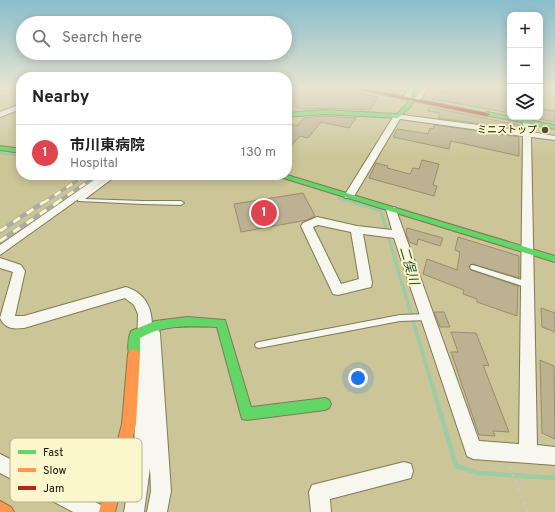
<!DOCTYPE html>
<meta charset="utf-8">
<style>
body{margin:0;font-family:Overpass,"Noto Sans JP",sans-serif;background:#f6f6f6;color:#222}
.controls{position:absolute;right:12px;top:12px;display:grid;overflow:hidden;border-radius:8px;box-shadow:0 2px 10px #0003}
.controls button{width:36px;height:36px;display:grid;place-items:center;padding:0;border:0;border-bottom:1px solid #e0e0e0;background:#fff;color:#222;font:20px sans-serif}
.you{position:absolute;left:358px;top:378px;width:14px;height:14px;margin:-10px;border:3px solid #fff;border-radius:50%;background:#1a73e8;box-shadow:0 0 0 6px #1a73e833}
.badge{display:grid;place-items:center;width:26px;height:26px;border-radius:50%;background:#534e35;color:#fff;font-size:13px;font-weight:700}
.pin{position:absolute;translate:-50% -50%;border:2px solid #fff;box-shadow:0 1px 4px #0006}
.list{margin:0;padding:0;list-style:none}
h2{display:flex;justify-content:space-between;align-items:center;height:52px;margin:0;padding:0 16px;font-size:17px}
h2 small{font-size:13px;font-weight:400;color:#767676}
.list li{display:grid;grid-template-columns:26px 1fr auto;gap:12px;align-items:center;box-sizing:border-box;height:56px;padding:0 16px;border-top:1px solid #e0e0e0}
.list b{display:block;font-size:15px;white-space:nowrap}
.list p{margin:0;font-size:13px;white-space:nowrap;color:#767676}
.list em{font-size:13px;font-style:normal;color:#767676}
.icon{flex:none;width:22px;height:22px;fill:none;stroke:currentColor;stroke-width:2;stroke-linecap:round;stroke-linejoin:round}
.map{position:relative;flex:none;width:555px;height:512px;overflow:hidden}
.search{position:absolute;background:#fff;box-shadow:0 2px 10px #0003;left:16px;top:16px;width:276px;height:44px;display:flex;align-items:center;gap:10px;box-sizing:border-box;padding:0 14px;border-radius:22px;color:#767676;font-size:15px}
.panel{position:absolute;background:#fff;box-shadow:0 2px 10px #0003;left:16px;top:72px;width:276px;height:108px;border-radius:16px}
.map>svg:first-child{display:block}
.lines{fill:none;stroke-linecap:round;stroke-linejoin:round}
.stream-far3{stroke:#9dcba4;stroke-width:2.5}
.stream-far2{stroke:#9dcba4;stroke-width:3}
.stream-far1{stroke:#9dcba4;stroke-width:3.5}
.stream{stroke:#9dcba4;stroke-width:4.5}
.building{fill:#bcb292;stroke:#988d68}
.lane-casing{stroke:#7f7a58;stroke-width:2}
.street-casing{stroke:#7f7a58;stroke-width:2}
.fast-casing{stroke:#7f7a58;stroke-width:2}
.slow-casing{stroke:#7f7a58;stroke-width:2}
.jam-casing{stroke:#7f7a58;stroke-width:2}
.path-far3{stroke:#c9c7b9;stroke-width:1;stroke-dasharray:1 2;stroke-linecap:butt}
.path-far2{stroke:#c9c7b9;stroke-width:1.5;stroke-dasharray:1.5 2.5;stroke-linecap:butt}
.path-far1{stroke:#c9c7b9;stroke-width:2;stroke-dasharray:2 3;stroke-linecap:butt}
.path{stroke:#c9c7b9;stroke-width:3;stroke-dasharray:3 4.5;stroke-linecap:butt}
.lane{fill:#f7f6ef;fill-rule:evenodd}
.street{fill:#f7f6ef;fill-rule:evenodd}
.fast{fill:#63d668;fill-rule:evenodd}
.slow{fill:#ff974d;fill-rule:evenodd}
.jam{fill:#b3261e;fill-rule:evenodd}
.rail-far1-casing{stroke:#adaca2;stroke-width:3.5}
.rail-casing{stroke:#adaca2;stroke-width:4.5}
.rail-far1{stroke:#fcf6cd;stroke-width:2.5;stroke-dasharray:7;stroke-linecap:butt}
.rail{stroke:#fcf6cd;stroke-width:3;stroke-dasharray:8;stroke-linecap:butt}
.poi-dot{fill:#534e35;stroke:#fcf6cd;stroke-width:1.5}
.labels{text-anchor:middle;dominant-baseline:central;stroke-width:4;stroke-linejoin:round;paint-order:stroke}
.far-poi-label{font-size:10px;fill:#120e00;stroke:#fcf6cd;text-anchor:end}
.water-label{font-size:13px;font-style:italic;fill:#174d35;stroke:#fcf6cd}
.key{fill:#fcf6cd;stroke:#b6b090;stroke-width:1}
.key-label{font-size:11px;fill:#120e00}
</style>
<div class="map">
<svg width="555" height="512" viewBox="0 0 555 512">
<rect width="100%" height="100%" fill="#ccc597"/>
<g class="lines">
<g class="stream-far3">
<polyline points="0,153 21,156"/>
<polyline points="142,175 183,179"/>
<polyline points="207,179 255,179"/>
<polyline points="338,198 355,203"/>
</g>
<polyline class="stream-far2" points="352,202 381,211 402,284"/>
<polyline class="stream-far1" points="402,283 432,385"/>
<polyline class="stream" points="432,384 456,466 479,473 555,478"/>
</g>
<g class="building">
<polygon points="310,87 342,87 348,91 378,97 370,110 324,108 305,109 287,105 287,102 300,90 305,91"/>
<polygon points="452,87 490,87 510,90 510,113 432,99 434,96 438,97 441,91 450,93"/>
<polygon points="429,107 519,125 519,129 438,118 440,113 428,111"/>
<polygon points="540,109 555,111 555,122 540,119"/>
<polygon points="324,116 356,118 349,128 321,122 308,138 300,136 287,150 287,123 297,126 304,118"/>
<polygon points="435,125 519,137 519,156 451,141 449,149 393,137 397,129 428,134 430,128 433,129"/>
<polygon points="422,160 439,164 433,185 437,186 434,196 369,178 376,163 388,166 387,168 410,174 413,168 419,169"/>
<polygon points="303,193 315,216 307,220 241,232 234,204"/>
<polygon points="407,228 443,238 440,246 418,239 417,245 409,242 406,233"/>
<polygon points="458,237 519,256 519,278 473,264 469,266 471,270 518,286 517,316 477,302 477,299 463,294 464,290 423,274 427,259 457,270 460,252 455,250"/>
<polygon points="541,308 555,313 555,332 542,327"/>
<polygon points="434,312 444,312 450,327 440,327"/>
<polygon points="451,332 476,333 489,366 483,365 509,432 493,431 495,436 479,435 451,352 458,352"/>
<polygon points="540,360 554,366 555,439 542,433"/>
</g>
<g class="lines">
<defs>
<g id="lane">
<polygon points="0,88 2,88 3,89 0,90"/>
<polygon points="112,175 117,175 85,199 143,201 181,201 184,203 181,205 143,204 78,201 78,199"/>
<polygon points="471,265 473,265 528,282 530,283 531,285 530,287 528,288 471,269 470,267"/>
<polygon points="428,314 430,315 431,317 430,319 428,320 400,321 259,348 256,347 255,345 256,343 259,342 400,315"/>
</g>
<g id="street">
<polygon points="292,87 299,87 287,97 287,91"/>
<polygon points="409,87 415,87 411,95 417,96 422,87 428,87 421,99 412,101 404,96"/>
<polygon points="21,104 21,109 0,117 0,112"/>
<path d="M 395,114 L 523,131 L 523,117 L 531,117 L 531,132 L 555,136 L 555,140 L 531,137 L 537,445 L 555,447 L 555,465 L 473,459 L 467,456 L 394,238 L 363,234 L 372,283 L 371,287 L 338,295 L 333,294 L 301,226 L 303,223 L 317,217 L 357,226 L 392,230 L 386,209 L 387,207 L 395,207 L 479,441 L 519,444 L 523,136 L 400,119 L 353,198 L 345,198 L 344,196 ZM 318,225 L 351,232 L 359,279 L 341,284 L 313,227 Z"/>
<polygon points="101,175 112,175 0,255 0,245"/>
<path d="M 0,258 L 21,265 L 25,271 L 15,316 L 24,316 L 126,287 C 144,293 152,306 152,325 L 158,328 L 160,333 L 171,491 L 167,512 L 147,512 L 151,491 L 150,468 L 144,512 L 124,512 L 134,455 L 138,314 L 134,305 L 125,298 L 24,328 C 13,329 5,329 0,318 L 13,272 L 0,268 Z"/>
<polygon points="0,454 101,505 104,512 73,512 0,473"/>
<polygon points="404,462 411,464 413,471 411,478 330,499 331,512 311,512 309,492 312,485"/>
</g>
<g id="fast">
<polygon points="417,87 421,87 411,106 398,118 324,114 287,117 287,113 324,110 397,114 407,104"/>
<polygon points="487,112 555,125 555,129 485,115 485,113"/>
<polygon points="0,146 21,149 21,153 0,150"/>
<polygon points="177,175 287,175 555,256 555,262 280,177 181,177"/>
<path d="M 187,317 L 225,320 L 251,407 L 325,398 L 329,400 L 331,404 L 329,408 L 325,410 L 247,420 L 242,419 L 217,327 C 190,326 164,324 140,338 L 140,354 L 138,358 L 134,359 L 130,358 C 127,351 128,338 131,331 L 155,321 Z"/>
</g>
<g id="slow">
<polygon points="134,349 138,350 140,354 136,424 115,512 99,512 122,424 128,354 130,350"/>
<polygon points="0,501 11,507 14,512 0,512"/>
</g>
<polygon id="jam" points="346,87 356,87 490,114 487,116"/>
</defs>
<use href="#lane" class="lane-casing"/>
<use href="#street" class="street-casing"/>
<use href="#fast" class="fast-casing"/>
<use href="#slow" class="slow-casing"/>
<use href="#jam" class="jam-casing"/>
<g class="path-far3">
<polyline points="465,102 470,87"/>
<polyline points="338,106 346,95"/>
<polyline points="0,123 7,125 0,128"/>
<polyline points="310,139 326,120"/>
<polyline points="453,139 455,132"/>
</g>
<g class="path-far2">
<polyline points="287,166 311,138"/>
<polyline points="437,203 454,138"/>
</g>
<polyline class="path-far1" points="435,213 438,202"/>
<polyline class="path" points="510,467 528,512"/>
<use href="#lane" class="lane"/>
<use href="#street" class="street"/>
<use href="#fast" class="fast"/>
<use href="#slow" class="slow"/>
<use href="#jam" class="jam"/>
<defs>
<g id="rail-far1">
<polyline points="43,203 86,175"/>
<polyline points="56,203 98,175"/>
</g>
<g id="rail">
<polyline points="0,231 44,202"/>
<polyline points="0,241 58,202"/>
</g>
</defs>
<use href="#rail-far1" class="rail-far1-casing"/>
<use href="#rail" class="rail-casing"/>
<use href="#rail-far1" class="rail-far1"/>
<use href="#rail" class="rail"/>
</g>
<linearGradient id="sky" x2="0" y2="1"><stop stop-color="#8abdcd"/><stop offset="0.55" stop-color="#e8e5d0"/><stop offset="1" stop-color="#e8e5d0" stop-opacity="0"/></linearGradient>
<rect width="555" height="159" fill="url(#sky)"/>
<circle class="poi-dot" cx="545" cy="130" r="4"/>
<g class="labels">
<g class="far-poi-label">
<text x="537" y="130">ミニストップ</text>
</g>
<g class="water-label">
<text transform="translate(408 266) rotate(74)">二俣川</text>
</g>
</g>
<rect x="10" y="438" width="132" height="64" rx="6" class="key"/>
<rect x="18" y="450" width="18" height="4" fill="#63d668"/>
<rect x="18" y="468" width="18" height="4" fill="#ff974d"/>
<rect x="18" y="486" width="18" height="4" fill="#b3261e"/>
<g class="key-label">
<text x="43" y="456">Fast</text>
<text x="43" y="474">Slow</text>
<text x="43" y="492">Jam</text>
</g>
</svg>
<div class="controls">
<button>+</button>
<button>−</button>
<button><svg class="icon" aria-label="layers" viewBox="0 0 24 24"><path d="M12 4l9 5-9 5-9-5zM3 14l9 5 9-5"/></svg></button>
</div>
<div class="you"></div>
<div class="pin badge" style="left:264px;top:213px;background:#e0444e">1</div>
<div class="search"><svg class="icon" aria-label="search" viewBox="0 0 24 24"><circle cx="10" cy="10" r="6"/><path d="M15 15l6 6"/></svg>Search here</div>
<section class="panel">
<h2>Nearby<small></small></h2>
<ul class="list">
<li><span class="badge" style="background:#e0444e">1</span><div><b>市川東病院</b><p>Hospital</p></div><em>130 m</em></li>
</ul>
</section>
</div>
